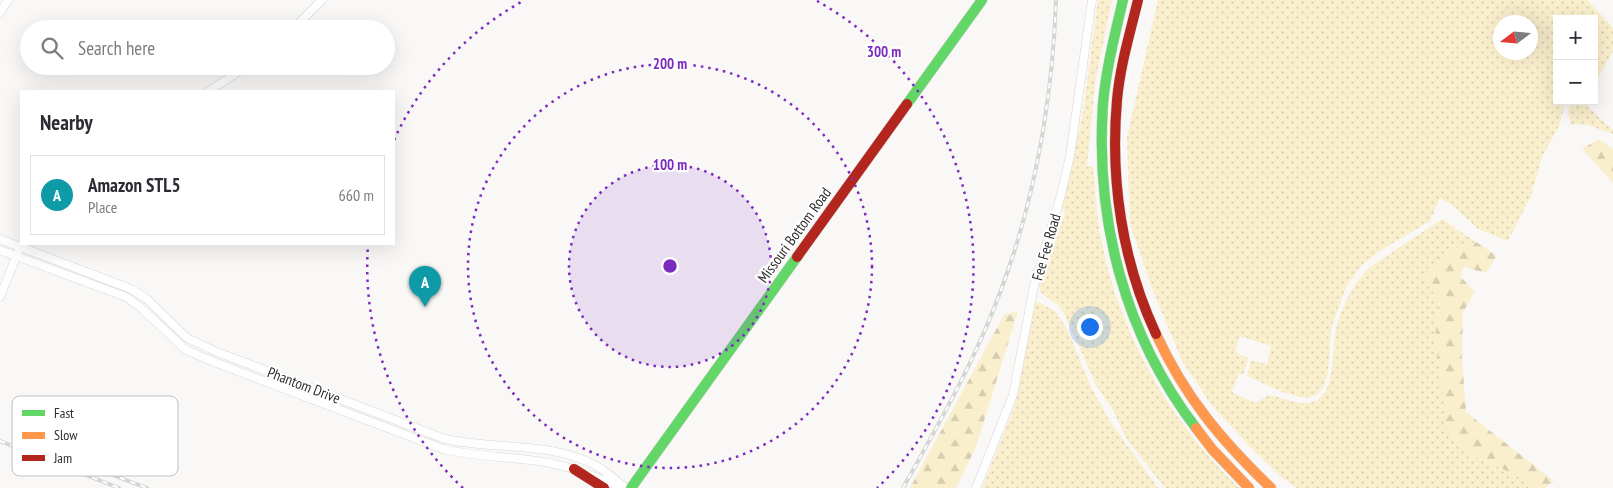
<!DOCTYPE html>
<meta charset="utf-8">
<style>
body{margin:0;font-family:"PT Sans Narrow",sans-serif;background:#f7f7f7;color:#2b2b33}
.controls{position:absolute;right:15px;top:15px;display:grid;overflow:hidden;border-radius:0px;box-shadow:0 5px 20px #0002}
.controls button{width:45px;height:45px;display:grid;place-items:center;padding:0;border:0;border-bottom:1px solid #e1e1e2;background:#fff;color:#2b2b33;font:25px sans-serif}
.compass{position:absolute;left:1493px;top:15px;width:45px;height:45px;border-radius:50%;background:#fff;box-shadow:0 5px 20px #0002;rotate:254deg}
.you{position:absolute;left:1089px;top:326px;width:18px;height:18px;margin:-12px;border:4px solid #fff;border-radius:50%;background:#1a73e8;box-shadow:0 0 0 8px #1a73e833}
.badge{display:grid;place-items:center;width:32px;height:32px;border-radius:50%;background:#b45309;color:#fff;font-size:16px;font-weight:700}
.pin{position:absolute;translate:-50% -41px;filter:drop-shadow(0 1px 2px #0008)}
.pin::after{content:'';position:absolute;top:26px;width:18px;height:15px;background:inherit;clip-path:polygon(0 0,100% 0,50% 100%)}
.list{margin:0;padding:0;list-style:none}
h2{display:flex;justify-content:space-between;align-items:center;height:65px;margin:0;padding:0 20px;font-size:21px}
h2 small{font-size:16px;font-weight:400;color:#7c7c81}
.list li{display:grid;grid-template-columns:32px 1fr auto;gap:15px;align-items:center;box-sizing:border-box;height:80px;margin:0 10px 10px;padding:0 10px;border:1px solid #e1e1e2;border-radius:0px}
.list b{display:block;font-size:19px;white-space:nowrap}
.list p{margin:0;font-size:16px;white-space:nowrap;color:#7c7c81}
.list em{font-size:16px;font-style:normal;color:#7c7c81}
.icon{flex:none;width:28px;height:28px;fill:none;stroke:currentColor;stroke-width:2;stroke-linecap:round;stroke-linejoin:round}
.map{position:relative;flex:none;width:1613px;height:488px;overflow:hidden}
.search{position:absolute;background:#fff;box-shadow:0 5px 20px #0002;left:20px;top:20px;width:375px;height:55px;display:flex;align-items:center;gap:12px;box-sizing:border-box;padding:0 18px;border-radius:28px;color:#7c7c81;font-size:19px}
.panel{position:absolute;background:#fff;box-shadow:0 5px 20px #0002;left:20px;top:90px;width:375px;height:155px;border-radius:0px}
.map>svg:first-child{display:block}
.grass{fill:url(#grass-dots);fill-rule:evenodd}
.forest{fill:url(#forest-firs)}
.lines{fill:none;stroke-linecap:round;stroke-linejoin:round}
.street-casing{stroke:#d6d6d5;stroke-width:9}
.fast-casing{stroke:#d6d6d5;stroke-width:11}
.slow-casing{stroke:#d6d6d5;stroke-width:11}
.jam-casing{stroke:#d6d6d5;stroke-width:11}
.street{stroke:#fefefe;stroke-width:8}
.fast{stroke:#63d668;stroke-width:10}
.slow{stroke:#ff974d;stroke-width:10}
.jam{stroke:#b3261e;stroke-width:10}
.rail-casing{stroke:#d5d5d4;stroke-width:4}
.rail{stroke:#fff;stroke-width:2;stroke-dasharray:5.5;stroke-linecap:butt}
.ring{fill:none;stroke:#7b2cbf;stroke-width:2.5;stroke-dasharray:2.5 5}
.labels{text-anchor:middle;dominant-baseline:central;stroke-width:4.5;stroke-linejoin:round;paint-order:stroke}
.street-label{font-size:15px;fill:#2f2f2d;stroke:#fff}
.key{fill:#fff;stroke:#c1c1c0;stroke-width:1}
.key-label{font-size:14px;fill:#2f2f2d}
.centre{fill:#7b2cbf;stroke:#fff;stroke-width:2.5}
.ring-label{font-size:15px;text-anchor:middle;font-weight:bold;fill:#7b2cbf;stroke:#fff;stroke-width:4.5;stroke-linejoin:round;paint-order:stroke}
</style>
<div class="map">
<svg width="1613" height="488" viewBox="0 0 1613 488">
<defs>
<pattern id="grass-dots" width="8" height="8" patternUnits="userSpaceOnUse" patternTransform="scale(1.25)"><rect width="8" height="8" fill="#faefcc"/><path d="M2 2h.1M6 6h.1" fill="none" stroke="#d7cdb0" stroke-width="1.8" stroke-linecap="round"/></pattern>
<pattern id="forest-firs" width="22" height="20" patternUnits="userSpaceOnUse" patternTransform="scale(1.25)"><rect width="22" height="20" fill="#faefcc"/><path d="M5 1l3.5 6h-7zM16 11l3.5 6h-7z" fill="#d7cdb0"/></pattern>
</defs>
<rect width="100%" height="100%" fill="#f9f8f7"/>
<g class="grass">
<path d="M 1098,0 L 1112,0 L 1095,83 L 1087,166 L 1093,166 C 1095,186 1096,207 1099,227 C 1115,326 1167,419 1239,488 L 1165,488 L 1126,438 L 1112,408 L 1096,385 L 1064,313 L 1058,305 L 1040,292 L 1039,285 L 1050,245 L 1055,242 L 1065,213 L 1062,208 L 1082,118 Z"/>
<path d="M 1158,0 L 1587,0 L 1613,28 L 1613,51 L 1594,85 L 1594,19 L 1557,19 L 1557,101 L 1566,101 L 1558,128 L 1542,157 L 1531,196 L 1508,241 L 1478,229 L 1451,204 L 1440,198 L 1430,221 L 1378,252 L 1360,267 L 1346,287 L 1331,329 L 1328,373 L 1323,388 L 1315,396 L 1305,398 L 1282,392 L 1247,376 L 1251,360 L 1267,364 L 1271,346 L 1240,336 L 1235,352 L 1248,358 L 1244,374 L 1239,373 L 1232,392 L 1255,403 L 1269,395 C 1281,397 1296,404 1307,403 C 1338,401 1331,350 1336,329 C 1340,310 1350,293 1360,276 L 1359,280 L 1367,269 L 1442,219 L 1476,242 L 1446,251 L 1435,335 L 1474,456 L 1520,477 L 1530,488 L 1297,488 L 1280,476 L 1250,447 L 1213,407 L 1182,361 L 1153,291 L 1130,224 L 1127,138 ZM 1500,22 L 1530,22 L 1530,52 L 1500,52 Z"/>
<polygon points="1571,101 1588,101 1587,106 1613,130 1613,134 1588,125 1571,124 1568,113"/>
<polygon points="1039,302 1056,312 1067,329 1091,387 1111,423 1158,488 982,488 1015,405 1035,304"/>
</g>
<g class="forest">
<polygon points="1599,139 1613,149 1613,183 1582,149"/>
<polygon points="1476,242 1497,256 1486,273 1464,267 1460,276 1475,292 1463,312 1462,358 1466,412 1554,481 1545,488 1530,488 1520,477 1474,456 1448,434 1435,335 1440,302 1421,276 1446,251"/>
<polygon points="1018,311 976,447 956,488 910,488 1004,315"/>
</g>
<g class="lines">
<defs>
<g id="street">
<polyline points="0,13 8,0"/>
<polyline points="293,29 322,0"/>
<polyline points="209,91 247,66"/>
<path d="M 0,239 L 131,289 L 146,298 L 187,338 L 217,352 L 445,439 C 494,450 549,441 595,465 C 606,471 616,481 626,488"/>
<path d="M 0,250 L 126,297 L 140,307 L 186,350 L 214,362 L 443,449 C 488,460 535,455 579,471"/>
<polyline points="0,297 18,252"/>
<polyline points="590,475 619,486"/>
<polyline points="976,488 1013,395 1034,286 1061,195 1070,156 1092,0"/>
</g>
<g id="fast">
<path d="M 1123,0 C 1115,34 1106,69 1103,104 C 1095,221 1125,335 1196,428"/>
<polyline points="907,104 982,0"/>
<polyline points="631,488 797,257"/>
</g>
<g id="slow">
<path d="M 1156,334 C 1185,397 1221,440 1271,488"/>
<polyline points="1196,428 1212,449 1249,488"/>
</g>
<g id="jam">
<path d="M 1138,0 C 1130,33 1120,66 1117,100 C 1110,180 1122,261 1156,334"/>
<polyline points="797,257 907,104"/>
<polyline points="574,469 604,488"/>
</g>
</defs>
<use href="#street" class="street-casing"/>
<use href="#fast" class="fast-casing"/>
<use href="#slow" class="slow-casing"/>
<use href="#jam" class="jam-casing"/>
<use href="#street" class="street"/>
<use href="#fast" class="fast"/>
<use href="#slow" class="slow"/>
<use href="#jam" class="jam"/>
<defs>
<g id="rail">
<polyline points="0,441 119,488"/>
<polyline points="89,466 147,488"/>
<path d="M 903,488 C 933,434 964,380 988,323 C 1031,221 1052,111 1056,0"/>
</g>
</defs>
<use href="#rail" class="rail-casing"/>
<use href="#rail" class="rail"/>
</g>
<circle cx="670" cy="266" r="101" fill="#7b2cbf" fill-opacity=".12"/>
<g class="ring">
<circle cx="670" cy="266" r="101"/>
<circle cx="670" cy="266" r="202"/>
<path d="M463 488A303 303 0 0 1 368 245M394 140A303 303 0 0 1 523 1M817 1A303 303 0 0 1 877 488"/>
</g>
<g class="labels">
<g class="street-label">
<text transform="translate(794 235) rotate(-54)">Missouri Bottom Road</text>
<text transform="translate(1046 247) rotate(-74)">Fee Fee Road</text>
<text transform="translate(304 385) rotate(21)">Phantom Drive</text>
</g>
</g>
<rect x="12" y="396" width="166" height="80" rx="8" class="key"/>
<rect x="22" y="410" width="23" height="6" fill="#63d668"/>
<rect x="22" y="432" width="23" height="7" fill="#ff974d"/>
<rect x="22" y="455" width="23" height="6" fill="#b3261e"/>
<g class="key-label">
<text x="54" y="418">Fast</text>
<text x="54" y="440">Slow</text>
<text x="54" y="463">Jam</text>
</g>
<circle cx="670" cy="266" r="8" class="centre"/>
<g class="ring-label">
<text x="884" y="57">300 m</text>
<text x="670" y="69">200 m</text>
<text x="670" y="170">100 m</text>
</g>
</svg>
<div class="controls">
<button>+</button>
<button>−</button>
</div>
<svg class="compass" viewBox="-18 -18 36 36"><path d="M0-13l5 13h-10z" fill="#e53935"/><path d="M0 13l5-13h-10z" fill="#7c7c81"/></svg>
<div class="you"></div>
<div class="pin badge" style="left:425px;top:307px;background:#0f9aa8">A</div>
<div class="search"><svg class="icon" aria-label="search" viewBox="0 0 24 24"><circle cx="10" cy="10" r="6"/><path d="M15 15l6 6"/></svg>Search here</div>
<section class="panel">
<h2>Nearby<small></small></h2>
<ul class="list">
<li><span class="badge" style="background:#0f9aa8">A</span><div><b>Amazon STL5</b><p>Place</p></div><em>660 m</em></li>
</ul>
</section>
</div>
